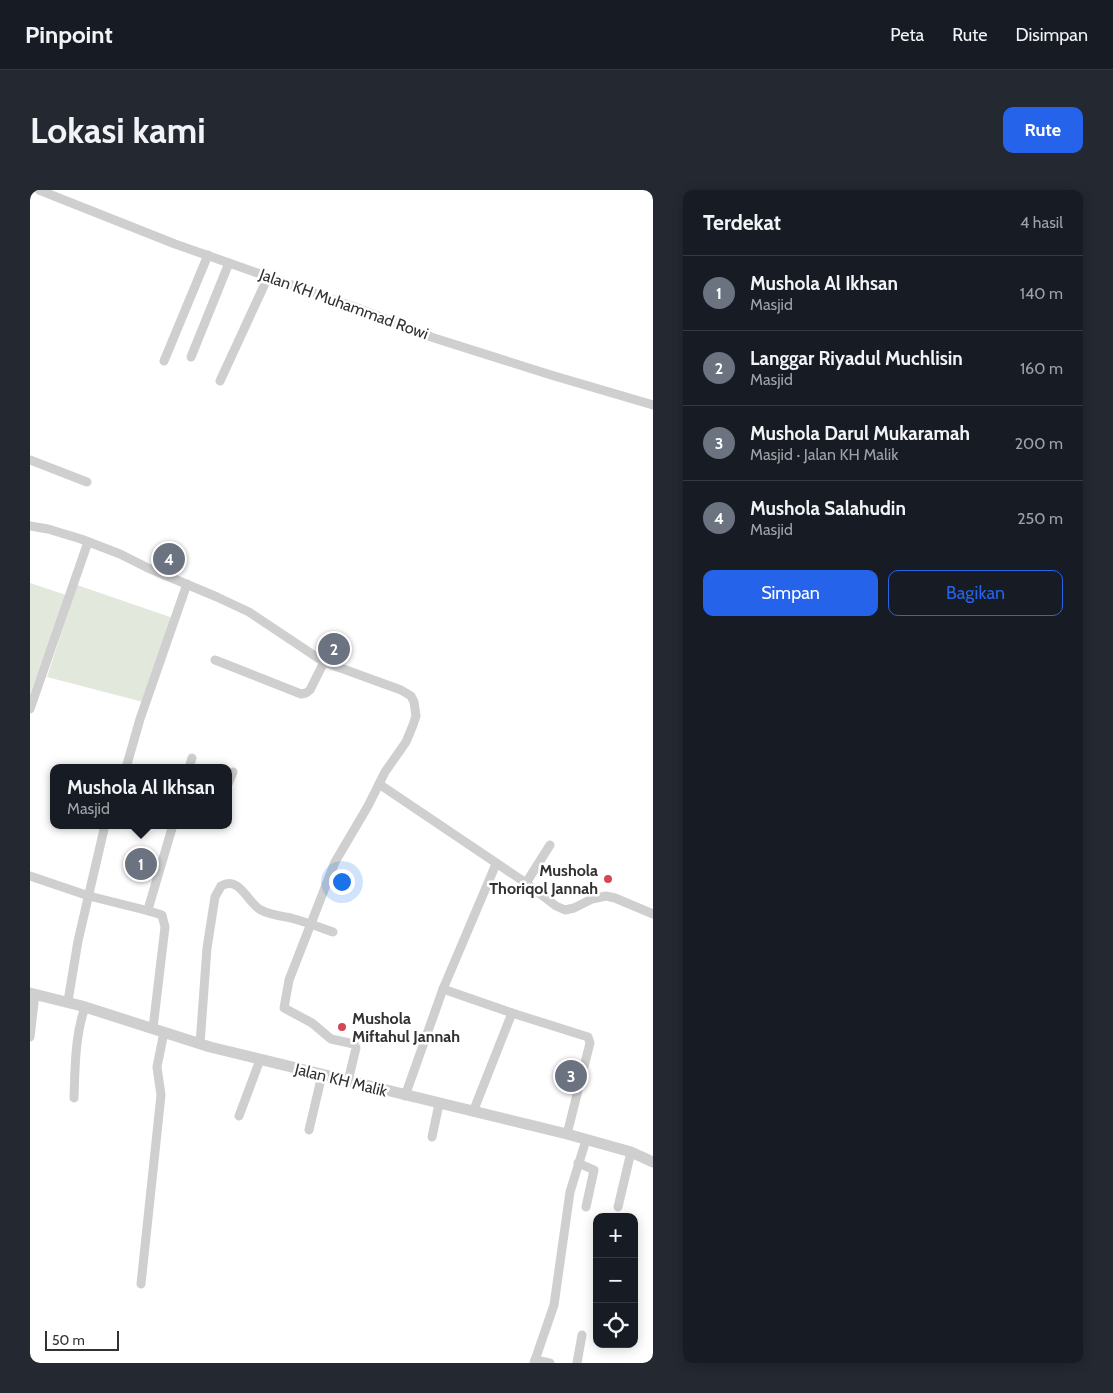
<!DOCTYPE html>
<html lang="id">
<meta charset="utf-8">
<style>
body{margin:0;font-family:Cabin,sans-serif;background:#242831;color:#f1f3f6}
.controls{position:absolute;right:15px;bottom:15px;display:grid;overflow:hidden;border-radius:10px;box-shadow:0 2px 12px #0003}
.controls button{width:45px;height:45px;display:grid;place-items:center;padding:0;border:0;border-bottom:1px solid #363941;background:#171b24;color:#f1f3f6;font:25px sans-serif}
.scale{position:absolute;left:15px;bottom:12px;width:74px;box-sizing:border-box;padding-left:5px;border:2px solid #323232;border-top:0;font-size:14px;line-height:18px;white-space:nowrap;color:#323232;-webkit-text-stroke:4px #fff;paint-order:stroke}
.you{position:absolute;left:311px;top:691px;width:18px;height:18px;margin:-12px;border:4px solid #fff;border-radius:50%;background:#1a73e8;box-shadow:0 0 0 8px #1a73e833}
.badge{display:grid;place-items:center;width:32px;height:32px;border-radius:50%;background:#2563eb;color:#fff;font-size:16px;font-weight:700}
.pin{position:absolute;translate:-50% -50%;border:2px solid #fff;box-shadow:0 1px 5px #0006}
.popup{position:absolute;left:20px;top:574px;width:182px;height:65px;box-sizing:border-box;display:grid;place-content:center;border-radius:10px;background:#171b24;filter:drop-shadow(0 1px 4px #0005);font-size:16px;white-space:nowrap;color:#9ea1a6}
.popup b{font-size:19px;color:#f1f3f6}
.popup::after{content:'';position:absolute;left:50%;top:100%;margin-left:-10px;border:10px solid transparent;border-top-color:#171b24}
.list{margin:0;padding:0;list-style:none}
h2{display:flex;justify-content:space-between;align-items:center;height:65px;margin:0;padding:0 20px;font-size:21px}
h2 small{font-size:16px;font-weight:400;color:#9ea1a6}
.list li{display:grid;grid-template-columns:32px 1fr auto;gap:15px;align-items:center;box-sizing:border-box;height:75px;padding:0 20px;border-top:1px solid #363941}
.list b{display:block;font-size:19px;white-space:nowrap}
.list p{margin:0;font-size:16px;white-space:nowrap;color:#9ea1a6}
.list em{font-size:16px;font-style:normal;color:#9ea1a6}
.actions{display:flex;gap:10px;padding:15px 20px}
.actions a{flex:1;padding:11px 0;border:1px solid #2563eb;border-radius:10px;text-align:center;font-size:18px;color:#2563eb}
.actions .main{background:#2563eb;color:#fff}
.icon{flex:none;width:28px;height:28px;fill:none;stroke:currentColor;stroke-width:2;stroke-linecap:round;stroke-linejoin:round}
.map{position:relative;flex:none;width:623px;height:1173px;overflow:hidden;border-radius:10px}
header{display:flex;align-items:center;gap:30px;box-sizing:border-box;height:70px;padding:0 25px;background:#171b24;border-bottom:1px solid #363941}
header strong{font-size:24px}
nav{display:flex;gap:28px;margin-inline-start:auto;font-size:18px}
.intro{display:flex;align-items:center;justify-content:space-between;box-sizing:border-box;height:120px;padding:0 30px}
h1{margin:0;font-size:35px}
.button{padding:12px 22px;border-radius:10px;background:#2563eb;color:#fff;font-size:18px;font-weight:700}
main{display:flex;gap:30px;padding:0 30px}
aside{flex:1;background:#171b24;border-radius:10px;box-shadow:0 2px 12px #0003}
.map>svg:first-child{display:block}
.green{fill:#e2e8dc}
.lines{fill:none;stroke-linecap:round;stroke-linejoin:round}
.minor{stroke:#cfcfcf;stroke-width:9}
.tertiary{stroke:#cfcfcf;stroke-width:11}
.poi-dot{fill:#d54756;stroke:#fff;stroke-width:2}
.labels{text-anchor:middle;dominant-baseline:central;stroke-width:5;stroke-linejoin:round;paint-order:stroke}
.street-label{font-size:16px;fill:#323232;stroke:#fff}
.poi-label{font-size:16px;font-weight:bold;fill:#323232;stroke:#fff;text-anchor:end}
</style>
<header>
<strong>Pinpoint</strong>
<nav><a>Peta</a><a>Rute</a><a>Disimpan</a></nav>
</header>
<div class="intro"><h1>Lokasi kami</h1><a class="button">Rute</a></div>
<main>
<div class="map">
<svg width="623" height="1173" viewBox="0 0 623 1173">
<rect width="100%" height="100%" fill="#fff"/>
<g class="green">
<polygon points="0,393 36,405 0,504"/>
<polygon points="47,395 143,428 113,512 17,487"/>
</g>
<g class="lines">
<g class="minor">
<polyline points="9,0 145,54 330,119 401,147 521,185 623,215"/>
<polyline points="161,167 199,73"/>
<polyline points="134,171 178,65"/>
<polyline points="190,191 238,87"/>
<polyline points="0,270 57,292"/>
<polyline points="0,336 18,339 51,349 90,364 118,378 187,407 219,422 294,472 371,500 381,506 384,512 386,526 383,535 376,552 355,582 338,616 305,672 259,790 254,818 282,833 301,849 324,854 326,858 318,891"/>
<polyline points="185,470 271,504 276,503 280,500 294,472"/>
<polyline points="0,519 58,352"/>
<polyline points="96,578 110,529 157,394"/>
<polyline points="159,578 162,568"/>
<polyline points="198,594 203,582"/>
<polyline points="349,594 496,693 520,655"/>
<polyline points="0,686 59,706 119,721"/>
<polyline points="496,693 526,716 535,720 544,718 562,709 576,706 585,708 623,724"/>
<polyline points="413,799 482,823 558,847 560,853 537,944"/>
<polyline points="38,811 48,751 75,635"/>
<polyline points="123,838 135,737 132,725 119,721 119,716 143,635"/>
<polyline points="0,847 5,804"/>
<path d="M 170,854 L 177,758 L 185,707 L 191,696 C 210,685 217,713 231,720 C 240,725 252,726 261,728 C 276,732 289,737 303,742"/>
<polyline points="375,906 413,799 466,674"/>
<path d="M 44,908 C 45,877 45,846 55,817"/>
<polyline points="443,922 482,823"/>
<polyline points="209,926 230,870"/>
<polyline points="279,940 292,885"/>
<polyline points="402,947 409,914"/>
<polyline points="548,973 564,980 556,1017"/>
<polyline points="588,1017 601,962"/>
<polyline points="111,1094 131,905 127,877 134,842"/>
<polyline points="505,1170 520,1173"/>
<polyline points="504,1173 524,1115 540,1002 556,950"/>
<polyline points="547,1173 552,1145"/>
</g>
<polyline class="tertiary" points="0,803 52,816 180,857 537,944 601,962 623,972"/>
</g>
<g class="poi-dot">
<circle cx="578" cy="689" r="5"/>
<circle cx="312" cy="837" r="5"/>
</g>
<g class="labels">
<g class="street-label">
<text transform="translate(314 114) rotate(20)">Jalan KH Muhammad Rowi</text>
<text transform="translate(311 890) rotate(14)">Jalan KH Malik</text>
</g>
<g class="poi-label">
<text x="568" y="680">Mushola<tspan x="568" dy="18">Thoriqol Jannah</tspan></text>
<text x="322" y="828" text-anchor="start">Mushola<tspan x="322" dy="18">Miftahul Jannah</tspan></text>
</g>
</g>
</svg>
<div class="controls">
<button>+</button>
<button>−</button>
<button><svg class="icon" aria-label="locate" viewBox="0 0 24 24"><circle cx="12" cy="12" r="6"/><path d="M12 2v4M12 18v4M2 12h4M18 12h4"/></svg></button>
</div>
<div class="scale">50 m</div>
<div class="you"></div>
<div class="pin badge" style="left:111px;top:674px;background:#6b7280">1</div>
<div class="popup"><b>Mushola Al Ikhsan</b>Masjid</div>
<div class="pin badge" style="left:304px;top:459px;background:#6b7280">2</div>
<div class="pin badge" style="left:541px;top:886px;background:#6b7280">3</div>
<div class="pin badge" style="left:139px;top:369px;background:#6b7280">4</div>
</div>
<aside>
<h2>Terdekat<small>4 hasil</small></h2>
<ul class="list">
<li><span class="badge" style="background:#6b7280">1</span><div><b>Mushola Al Ikhsan</b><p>Masjid</p></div><em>140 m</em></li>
<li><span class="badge" style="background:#6b7280">2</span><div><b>Langgar Riyadul Muchlisin</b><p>Masjid</p></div><em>160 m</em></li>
<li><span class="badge" style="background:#6b7280">3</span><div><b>Mushola Darul Mukaramah</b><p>Masjid · Jalan KH Malik</p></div><em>200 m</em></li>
<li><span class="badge" style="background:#6b7280">4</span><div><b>Mushola Salahudin</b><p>Masjid</p></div><em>250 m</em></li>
</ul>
<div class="actions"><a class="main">Simpan</a><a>Bagikan</a></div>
</aside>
</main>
